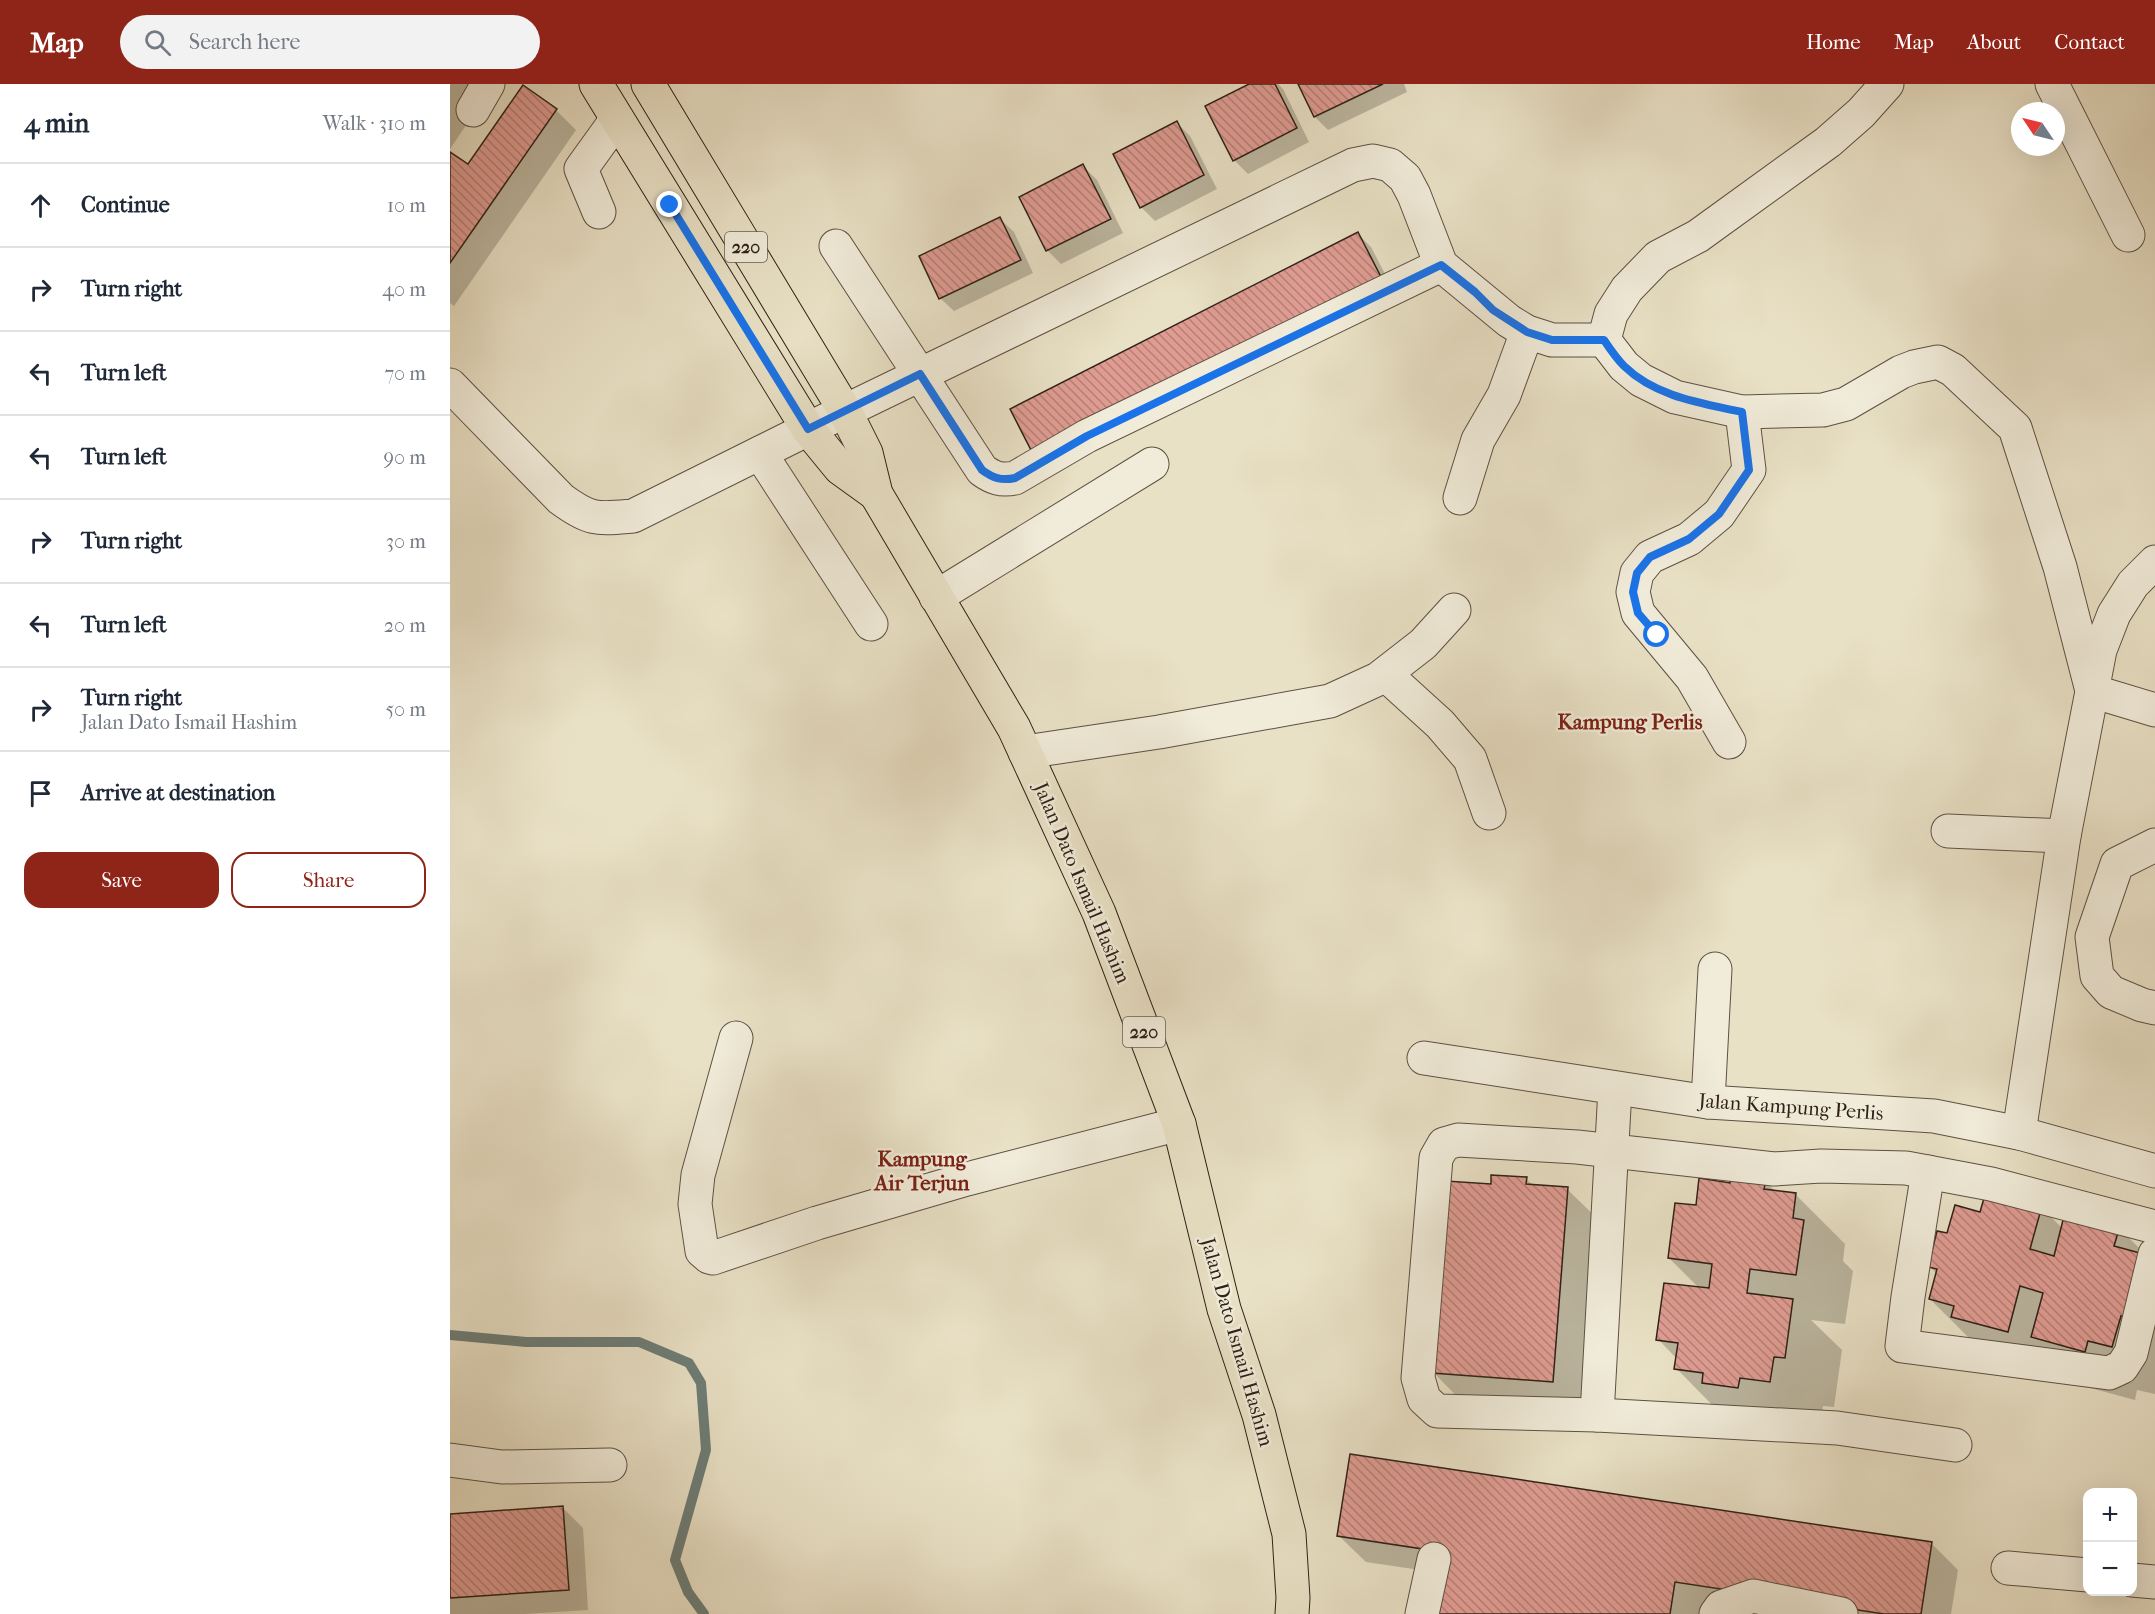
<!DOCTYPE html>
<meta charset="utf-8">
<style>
body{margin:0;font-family:"IM FELL French Canon",serif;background:#f2f2f3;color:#1f2937}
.controls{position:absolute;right:18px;bottom:18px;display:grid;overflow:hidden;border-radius:12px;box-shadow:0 6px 24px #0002}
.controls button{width:54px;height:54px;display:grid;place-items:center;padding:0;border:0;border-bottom:2px solid #e0e1e3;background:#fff;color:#1f2937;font:30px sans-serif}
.compass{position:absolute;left:1561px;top:18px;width:54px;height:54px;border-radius:50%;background:#fff;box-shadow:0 6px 24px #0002;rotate:305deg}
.stop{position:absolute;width:18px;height:18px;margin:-14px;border:4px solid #1a73e8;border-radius:50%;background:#fff}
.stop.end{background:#1a73e8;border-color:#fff;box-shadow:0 2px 6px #0008}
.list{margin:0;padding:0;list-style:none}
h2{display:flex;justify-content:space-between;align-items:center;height:78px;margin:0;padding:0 24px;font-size:26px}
h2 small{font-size:20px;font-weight:400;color:#747a83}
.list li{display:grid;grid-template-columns:39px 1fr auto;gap:18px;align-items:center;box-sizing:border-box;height:84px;padding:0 24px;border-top:2px solid #e0e1e3}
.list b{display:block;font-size:22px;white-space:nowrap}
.list p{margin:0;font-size:20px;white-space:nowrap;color:#747a83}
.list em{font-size:20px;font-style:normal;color:#747a83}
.actions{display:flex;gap:12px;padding:18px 24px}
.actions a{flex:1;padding:14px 0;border:2px solid #8f2418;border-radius:18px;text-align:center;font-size:21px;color:#8f2418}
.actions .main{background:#8f2418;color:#fff}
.icon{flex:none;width:33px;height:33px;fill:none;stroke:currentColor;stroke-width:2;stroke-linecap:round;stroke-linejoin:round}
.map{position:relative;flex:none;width:1705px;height:1530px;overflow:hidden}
header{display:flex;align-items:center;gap:36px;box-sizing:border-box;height:84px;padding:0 30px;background:#8f2418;color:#fff}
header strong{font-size:28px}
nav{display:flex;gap:33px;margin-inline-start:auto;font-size:21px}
.search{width:420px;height:54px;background:#f2f2f3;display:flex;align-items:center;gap:15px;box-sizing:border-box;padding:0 21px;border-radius:33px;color:#747a83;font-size:22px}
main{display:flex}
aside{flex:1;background:#fff}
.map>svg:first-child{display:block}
.shadow{fill:#0003}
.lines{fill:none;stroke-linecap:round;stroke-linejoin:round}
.stream{stroke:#6e7e78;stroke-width:10}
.building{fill:url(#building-back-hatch);stroke:#2e2017;stroke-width:1.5}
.minor-casing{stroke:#5d5043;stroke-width:35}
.major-casing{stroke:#2e2017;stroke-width:35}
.minor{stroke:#f1ecda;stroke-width:33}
.major{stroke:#e9e1c6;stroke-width:33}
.route{stroke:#1a73e8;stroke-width:8}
.labels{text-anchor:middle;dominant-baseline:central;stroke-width:5;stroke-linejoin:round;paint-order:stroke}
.shield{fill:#f1ecda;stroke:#685d52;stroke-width:1.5}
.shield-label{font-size:18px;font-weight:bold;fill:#2e2017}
.street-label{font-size:20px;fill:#2e2017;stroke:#f1ecda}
.neighbourhood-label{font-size:21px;font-weight:bold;fill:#7a1f14;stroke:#f1ecda}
</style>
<header>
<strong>Map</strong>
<div class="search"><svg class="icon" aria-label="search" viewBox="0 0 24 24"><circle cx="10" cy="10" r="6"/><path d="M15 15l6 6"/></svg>Search here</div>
<nav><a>Home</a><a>Map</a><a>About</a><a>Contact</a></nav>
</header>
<main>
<aside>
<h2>4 min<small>Walk · 310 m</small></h2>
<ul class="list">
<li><svg class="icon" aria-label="ahead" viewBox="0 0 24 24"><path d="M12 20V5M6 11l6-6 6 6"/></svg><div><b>Continue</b></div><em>10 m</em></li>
<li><svg class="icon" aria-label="right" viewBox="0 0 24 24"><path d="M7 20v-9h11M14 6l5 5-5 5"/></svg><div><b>Turn right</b></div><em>40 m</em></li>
<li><svg class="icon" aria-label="left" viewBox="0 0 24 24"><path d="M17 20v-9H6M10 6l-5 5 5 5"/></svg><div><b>Turn left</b></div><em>70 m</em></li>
<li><svg class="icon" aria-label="left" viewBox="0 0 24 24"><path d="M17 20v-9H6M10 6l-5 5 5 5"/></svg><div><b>Turn left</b></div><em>90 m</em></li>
<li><svg class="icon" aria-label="right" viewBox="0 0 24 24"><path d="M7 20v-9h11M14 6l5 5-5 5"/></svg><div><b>Turn right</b></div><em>30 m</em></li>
<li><svg class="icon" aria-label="left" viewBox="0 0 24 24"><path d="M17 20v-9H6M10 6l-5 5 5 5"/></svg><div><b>Turn left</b></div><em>20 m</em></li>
<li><svg class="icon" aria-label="right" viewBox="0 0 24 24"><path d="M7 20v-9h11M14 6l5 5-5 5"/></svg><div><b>Turn right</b><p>Jalan Dato Ismail Hashim</p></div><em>50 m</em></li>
<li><svg class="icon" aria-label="arrive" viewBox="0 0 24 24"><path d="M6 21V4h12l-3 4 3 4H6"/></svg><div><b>Arrive at destination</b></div></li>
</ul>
<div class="actions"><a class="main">Save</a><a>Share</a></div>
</aside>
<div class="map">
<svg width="1705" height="1530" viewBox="0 0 1705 1530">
<defs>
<pattern id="building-back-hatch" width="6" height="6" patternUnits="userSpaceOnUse" patternTransform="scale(1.5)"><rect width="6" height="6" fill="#e09c93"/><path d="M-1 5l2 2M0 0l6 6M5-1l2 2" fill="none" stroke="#b67f77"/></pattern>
</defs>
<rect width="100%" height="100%" fill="#e9e1c6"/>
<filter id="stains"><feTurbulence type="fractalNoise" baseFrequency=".00333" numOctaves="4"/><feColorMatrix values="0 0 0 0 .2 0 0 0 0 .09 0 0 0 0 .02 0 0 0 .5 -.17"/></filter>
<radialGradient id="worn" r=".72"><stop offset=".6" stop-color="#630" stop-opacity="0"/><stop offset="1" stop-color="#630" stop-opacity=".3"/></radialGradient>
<g class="shadow">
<polygon points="0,0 27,0 37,10 0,65"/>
<polygon points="803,0 828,0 833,5 859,58 798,90 784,76 757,23"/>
<polygon points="849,0 954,0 957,8 878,46 865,33"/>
<polygon points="106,26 126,46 4,222 0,219 0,69 19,83"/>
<polygon points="726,38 740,52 767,105 705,137 691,123"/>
<polygon points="633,82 647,96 673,149 611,180 598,167 571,114"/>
<polygon points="550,135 564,148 583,189 504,227 490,214"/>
<polygon points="908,150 921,163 944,207 597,383"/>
<polygon points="1076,1095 1084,1102 1117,1105 1155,1142 1140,1334 1021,1327 984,1289 1042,1102"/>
<polygon points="1315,1097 1326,1108 1346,1111 1395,1160 1393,1177 1403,1187 1395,1240 1361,1236 1392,1266 1384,1323 1373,1322 1370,1347 1275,1334 1226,1284 1227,1275 1208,1255 1250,1205 1219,1174 1247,1123 1281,1101"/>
<polygon points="1591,1123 1613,1145 1669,1144 1705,1180 1705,1310 1687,1306 1685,1316 1633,1302 1611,1281 1530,1265 1480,1215 1487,1190 1479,1182 1499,1151 1531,1130"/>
<polygon points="113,1424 133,1444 138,1526 74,1530 0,1530 0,1432"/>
<polygon points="889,1452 1481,1459 1508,1486 1501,1530 991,1530 997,1490 916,1478"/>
</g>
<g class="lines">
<polyline class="stream" points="0,1251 76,1258 189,1258 239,1279 251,1299 256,1366 225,1476 238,1508 254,1530"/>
</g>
<g class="building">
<polygon points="799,0 825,0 847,44 783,77 755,22"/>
<polygon points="848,0 933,0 864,33"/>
<polygon points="73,1 107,25 0,179 0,68 18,80"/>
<polygon points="727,37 754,91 690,124 663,70"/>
<polygon points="633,80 661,135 596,167 569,113"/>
<polygon points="550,133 571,176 489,215 469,172"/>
<polygon points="908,148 931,193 583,370 560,325"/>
<polygon points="1041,1091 1077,1093 1076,1100 1118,1103 1103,1298 982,1289 996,1097 1041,1100"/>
<polygon points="1281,1091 1316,1096 1314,1105 1346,1109 1343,1134 1354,1136 1346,1191 1300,1185 1297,1209 1343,1215 1335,1274 1324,1273 1320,1298 1290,1294 1288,1304 1252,1299 1253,1289 1224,1285 1228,1259 1206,1256 1214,1199 1259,1204 1262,1180 1218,1174 1225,1119 1246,1121 1249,1094 1280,1099"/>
<polygon points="1536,1107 1592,1122 1580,1165 1604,1172 1615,1128 1670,1142 1664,1162 1690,1169 1680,1235 1671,1232 1662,1263 1638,1257 1635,1268 1581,1253 1593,1209 1570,1202 1558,1248 1501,1233 1504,1222 1479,1215 1487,1185 1478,1183 1487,1147 1497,1149 1505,1121 1530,1128"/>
<polygon points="900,1370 1482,1458 1471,1530 1434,1530 1225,1498 1220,1530 989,1530 999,1469 887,1452"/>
<polygon points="113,1422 119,1506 0,1514 0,1430"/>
</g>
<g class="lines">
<defs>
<g id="minor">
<polyline points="1602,0 1678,151"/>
<polyline points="23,26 38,0"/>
<polyline points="149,128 131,85 167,35"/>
<path d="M 386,162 L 532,386 C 543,394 551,397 565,394 L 637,352 L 991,181"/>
<polyline points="1154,256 1174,282 1191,296 1225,313 1292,328 1373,326 1396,320 1451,288 1464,283 1488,278 1503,286 1565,344 1610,483 1642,607 1705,626"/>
<polyline points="1154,256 1161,230 1177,205 1208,173 1248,152 1378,58 1411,29 1437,0"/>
<path d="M 0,301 L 111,415 C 141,437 147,435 183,432 L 358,345 L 903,81 L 923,77 L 940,81 L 955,94 L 964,111 L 991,181 L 1059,237 L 1077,248 L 1102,256 L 1154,256"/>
<polyline points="310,369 421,540"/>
<polyline points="1010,414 1028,356 1054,311 1077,248"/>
<polyline points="486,513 702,380"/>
<polyline points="935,590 990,640 1020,675 1039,729"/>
<polyline points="1279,658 1242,594 1188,529 1183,508 1187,489 1200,473 1239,455 1269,430 1299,386 1292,328"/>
<polyline points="575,668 709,648 880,617 928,595 973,560 1004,526"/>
<polyline points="1498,747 1614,752"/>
<polyline points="1705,761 1667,780 1642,853 1647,892 1661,908 1692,921 1705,924"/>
<polyline points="286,954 248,1091 245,1120 252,1167 259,1173 263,1174 367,1139 517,1095 729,1040"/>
<polyline points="974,974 1258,1018 1484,1032 1569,1049 1705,1087"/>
<polyline points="1258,1018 1265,885"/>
<polyline points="1569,1049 1614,752 1650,566 1664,530 1683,500 1705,478"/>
<polyline points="1478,1088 1458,1213 1452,1262 1659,1289 1672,1283 1681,1269 1705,1170"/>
<polyline points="1147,1331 1165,1005"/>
<polyline points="1505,1361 1387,1344 1147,1331 987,1327 974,1315 968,1294 986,1074 994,1060 1008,1056 1127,1063 1324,1085 1371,1082 1456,1084 1541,1100 1705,1143"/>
<polyline points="0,1376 52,1383 160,1381"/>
<polyline points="1558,1484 1638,1491"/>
<polyline points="1682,1496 1705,1498"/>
<polyline points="972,1530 984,1475"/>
<polyline points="1266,1530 1271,1523 1303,1512 1391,1530"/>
</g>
<g id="major">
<polyline points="146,0 358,345 390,384 426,410"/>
<polyline points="198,0 395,327 416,369 426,410 564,644 649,829 729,1040 774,1225 809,1331 839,1450 843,1514 842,1530"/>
</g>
</defs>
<use href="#minor" class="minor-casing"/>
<use href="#major" class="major-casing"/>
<use href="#minor" class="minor"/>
<use href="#major" class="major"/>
</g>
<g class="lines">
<path class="route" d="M 220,121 L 358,345 L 470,290 L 532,386 C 543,394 551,397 565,394 L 637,352 L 991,181 L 1025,208 L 1043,226 L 1077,248 L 1102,256 L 1154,256 C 1160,265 1167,275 1174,282 C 1206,313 1251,319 1292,328 L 1299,386 L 1269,430 L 1239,455 L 1200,473 L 1187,489 L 1183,508 L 1188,529 L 1207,551"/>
</g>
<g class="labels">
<g class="shield">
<rect x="275" y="148" width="42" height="30" rx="4.5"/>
<rect x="673" y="933" width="42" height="30" rx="4.5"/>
</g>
<g class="shield-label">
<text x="296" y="163">220</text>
<text x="694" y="948">220</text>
</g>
<g class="street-label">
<text transform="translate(632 799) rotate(67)">Jalan Dato Ismail Hashim</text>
<text transform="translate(1341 1023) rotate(4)">Jalan Kampung Perlis</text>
<text transform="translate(787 1258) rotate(74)">Jalan Dato Ismail Hashim</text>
</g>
<g class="neighbourhood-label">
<text x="1180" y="638">Kampung Perlis</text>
<text x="472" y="1075">Kampung<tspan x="472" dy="24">Air Terjun</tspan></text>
</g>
</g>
<rect width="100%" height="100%" filter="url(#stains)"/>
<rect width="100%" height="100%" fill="url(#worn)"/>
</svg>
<div class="controls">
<button>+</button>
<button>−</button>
</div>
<svg class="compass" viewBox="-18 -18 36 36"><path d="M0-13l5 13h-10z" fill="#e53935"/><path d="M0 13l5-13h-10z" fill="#747a83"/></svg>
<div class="stop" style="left:1207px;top:551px"></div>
<div class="stop end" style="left:220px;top:121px"></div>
</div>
</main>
